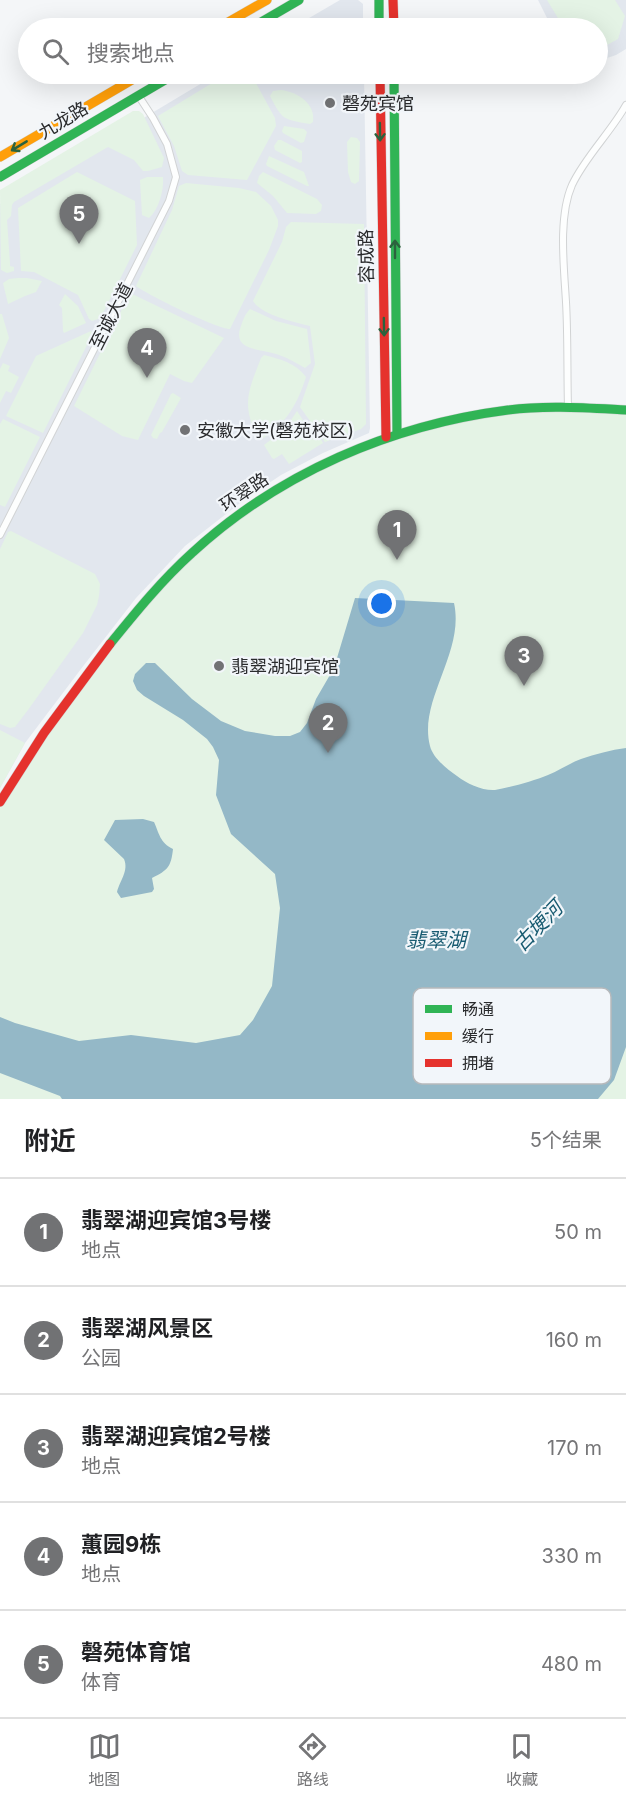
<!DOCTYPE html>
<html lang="zh">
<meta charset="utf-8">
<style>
body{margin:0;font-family:Inter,"Noto Sans SC",sans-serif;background:#f6f6f6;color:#202124}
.you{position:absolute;left:382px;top:604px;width:21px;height:21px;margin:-15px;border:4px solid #fff;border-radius:50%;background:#1a73e8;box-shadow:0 0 0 9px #1a73e833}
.badge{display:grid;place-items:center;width:39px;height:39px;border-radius:50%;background:#717274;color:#fff;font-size:20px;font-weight:700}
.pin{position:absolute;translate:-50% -50px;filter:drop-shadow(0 2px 3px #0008)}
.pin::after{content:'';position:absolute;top:32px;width:21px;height:18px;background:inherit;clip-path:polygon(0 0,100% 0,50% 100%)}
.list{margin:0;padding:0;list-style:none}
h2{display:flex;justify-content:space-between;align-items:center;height:78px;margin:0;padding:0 24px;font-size:26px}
h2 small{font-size:20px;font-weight:400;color:#757577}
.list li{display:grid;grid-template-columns:39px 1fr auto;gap:18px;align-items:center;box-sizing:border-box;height:108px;padding:0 24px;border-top:2px solid #e0e0e0}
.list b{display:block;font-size:22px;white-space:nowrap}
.list p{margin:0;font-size:20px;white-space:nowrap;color:#757577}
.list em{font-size:20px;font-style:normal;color:#757577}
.icon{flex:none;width:33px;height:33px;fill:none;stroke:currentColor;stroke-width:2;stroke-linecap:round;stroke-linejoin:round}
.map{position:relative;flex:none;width:626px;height:1099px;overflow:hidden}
.search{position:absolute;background:#fff;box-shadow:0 6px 24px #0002;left:18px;right:18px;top:18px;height:66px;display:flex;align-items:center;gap:15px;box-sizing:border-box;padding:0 21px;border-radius:33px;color:#757577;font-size:22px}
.sheet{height:618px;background:#fff}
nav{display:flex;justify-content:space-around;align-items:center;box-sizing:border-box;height:84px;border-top:2px solid #e0e0e0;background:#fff;font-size:16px;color:#757577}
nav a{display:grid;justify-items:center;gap:3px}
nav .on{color:#717274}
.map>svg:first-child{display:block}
.built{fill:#e2e7ee}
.green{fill:#e4f3e5}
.water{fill:#94b8c7}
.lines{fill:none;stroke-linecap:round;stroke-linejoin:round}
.street-casing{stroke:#d1d3d4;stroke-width:8}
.fast-casing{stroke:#d1d3d4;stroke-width:10}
.slow-casing{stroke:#d1d3d4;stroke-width:10}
.jam-casing{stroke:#d1d3d4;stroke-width:10}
.street{stroke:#fdfefe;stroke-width:6}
.fast{stroke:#30b455;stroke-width:9}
.slow{stroke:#ff9f0a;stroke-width:9}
.jam{stroke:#e5322d;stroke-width:9}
.oneway{stroke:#2c623d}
.poi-dot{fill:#717274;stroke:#f2f6fa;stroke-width:2}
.labels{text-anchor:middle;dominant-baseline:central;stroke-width:4.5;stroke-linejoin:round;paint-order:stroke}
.poi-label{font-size:18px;fill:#2a2b2d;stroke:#f2f6fa;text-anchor:start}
.street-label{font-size:18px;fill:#2a2b2d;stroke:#f2f6fa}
.water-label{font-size:20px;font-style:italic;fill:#185b71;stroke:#f2f6fa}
.key{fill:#f2f6fa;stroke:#b6b9bc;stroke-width:1.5}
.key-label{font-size:16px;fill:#2a2b2d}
</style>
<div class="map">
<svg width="626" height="1099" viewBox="0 0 626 1099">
<rect width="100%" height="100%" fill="#f4f6f8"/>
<g class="built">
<polygon points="340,0 358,0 363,4 363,28 292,28"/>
<polygon points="538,0 626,0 626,49 616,55 598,61 598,28 552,28"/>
<polygon points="217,74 364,74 370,428 369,433 323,453 281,475 244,500 185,546 136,598 84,665 25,743 0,788 0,204"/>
</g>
<g class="green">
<polygon points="547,0 615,0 625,16 618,39 598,50 598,28 564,28"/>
<polygon points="227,74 251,74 275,118 276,126 247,180 188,175 182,171 174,146 158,116"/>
<path d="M 281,90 C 298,92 316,104 313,122 L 310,124 C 283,119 283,121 270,96 L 273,91 Z"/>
<polygon points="133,111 139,111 143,114 164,158 162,167 148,171 143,171 134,160 108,147 14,202 12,205 11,216 7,220 10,263 10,266 14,267 14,271 7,273 1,270 0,190"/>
<polygon points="284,126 304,129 307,132 304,142 301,143 283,133 282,131"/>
<polygon points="351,137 357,138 360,142 359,181 355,184 351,182 348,172 347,142"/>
<polygon points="278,140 281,140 302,151 302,162 300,163 275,150 274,146"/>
<polygon points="269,156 304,172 309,186 307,186 267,166 266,164"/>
<polygon points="77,172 135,201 137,245 102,315 98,319 92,321 89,319 78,295 34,272 21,271 18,208"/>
<polygon points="263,172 317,199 322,205 321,211 316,214 287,213 273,196 257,183 259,176"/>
<path d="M 147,177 L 163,177 C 164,190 159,209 149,218 L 142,215 L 140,180 Z"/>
<path d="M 186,183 L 239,188 L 256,192 L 271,206 L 278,220 L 278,226 L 269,250 L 230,329 C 217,329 148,295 136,286 L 172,210 L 179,186 Z"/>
<path d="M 291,222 L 364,224 L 366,424 L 361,429 L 325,442 L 316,430 L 323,443 L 289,464 L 282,454 L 274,459 L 272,458 L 264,445 L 285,429 L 297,411 L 305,423 L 310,421 L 300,407 L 315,364 L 310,326 C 294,322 262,315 253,301 L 282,242 L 286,227 Z"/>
<polygon points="18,278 27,278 42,281 36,292 25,296 8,304 3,283 9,279"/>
<polygon points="130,293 224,338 192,383 184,381 170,374 138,440 122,436 74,406"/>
<polygon points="65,294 78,306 86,323 64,333 63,331 62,308 59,305"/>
<path d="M 250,309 L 276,321 L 307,329 L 311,363 L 305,368 C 296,363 288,358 279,355 C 262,348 231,352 241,326 C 243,320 245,314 250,309 Z"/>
<polygon points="0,314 2,314 9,338 0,359"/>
<polygon points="91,331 93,333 43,433 6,416 36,356"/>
<path d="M 264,355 C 280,359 296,363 306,377 C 298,403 286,424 262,439 L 259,437 C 240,407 249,389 261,358 Z"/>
<polygon points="3,363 10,366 8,371 19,377 11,393 6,391 0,403 0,369"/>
<polygon points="173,393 181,398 162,432 160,433 157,439 153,438 151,435 171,394"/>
<polygon points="626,410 626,1099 0,1099 0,802 21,766 145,601 238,515 363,445 499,412"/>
<polygon points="3,419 40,437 5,507 0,505 0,424"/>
<polygon points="11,531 95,574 100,584 99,596 97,605 83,633 28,710 15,727 10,728 0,724 0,549 8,532"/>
<polygon points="0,730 25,743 0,788"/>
</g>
<g class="water">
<path d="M 355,598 L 454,603 C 465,653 418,700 430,746 C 433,758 447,769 457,776 C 467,784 483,791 495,790 C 512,787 533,781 548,775 C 560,770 570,763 581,759 C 595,754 611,750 626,748 L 626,1047 L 614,1080 L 598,1099 L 62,1099 L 60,1096 L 0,1073 L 0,1017 L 15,1023 L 79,1041 L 131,1035 L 196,1043 L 240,1035 L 253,1020 L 272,986 L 280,908 L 275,874 L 231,834 L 216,795 L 219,760 L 213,747 L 207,739 L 183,720 L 144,696 L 137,690 L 133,681 L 135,674 L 146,663 L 155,663 L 192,699 L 221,721 L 245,731 L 275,736 L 290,736 L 300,732 L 307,723 L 316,699 L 334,668 Z"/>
<path d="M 143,819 L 154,822 C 159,833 160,843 173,849 C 171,867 168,870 152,878 L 154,889 L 152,892 L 121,898 L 117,892 C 120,880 129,871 124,859 L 104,840 L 115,820 Z"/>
</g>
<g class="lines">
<defs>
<g id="street">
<path d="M 568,407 C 567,372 568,337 566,302 C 564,267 558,217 572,185 C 585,157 611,132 626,105"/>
<polyline points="0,535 169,201 176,177 167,144 153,118 138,95"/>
</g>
<g id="fast">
<polyline points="379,0 379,28"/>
<polyline points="251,28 299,0"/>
<polyline points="394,74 397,434"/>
<polyline points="0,177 175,74"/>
<path d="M 110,644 C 136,612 162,580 192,553 C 279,473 391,425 508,410 C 547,405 587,408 626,410"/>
</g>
<g id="slow">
<polyline points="218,28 267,0"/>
<polyline points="0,157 142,74"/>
</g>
<g id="jam">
<polyline points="393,0 394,28"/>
<polyline points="380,74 386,437"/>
<polyline points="0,802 44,733 110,644"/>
</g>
</defs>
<use href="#street" class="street-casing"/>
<use href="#fast" class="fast-casing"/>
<use href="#slow" class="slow-casing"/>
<use href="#jam" class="jam-casing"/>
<use href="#street" class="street"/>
<use href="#fast" class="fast"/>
<use href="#slow" class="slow"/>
<use href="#jam" class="jam"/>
</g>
<defs><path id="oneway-shaft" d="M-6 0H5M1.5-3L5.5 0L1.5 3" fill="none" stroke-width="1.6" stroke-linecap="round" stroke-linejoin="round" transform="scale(1.5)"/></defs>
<g class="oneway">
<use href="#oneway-shaft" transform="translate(380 132) rotate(89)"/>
<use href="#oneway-shaft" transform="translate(19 146) rotate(149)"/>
<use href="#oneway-shaft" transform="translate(395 249) rotate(-90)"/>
<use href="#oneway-shaft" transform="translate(384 327) rotate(89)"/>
</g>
<g class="poi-dot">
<circle cx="330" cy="103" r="6"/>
<circle cx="185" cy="430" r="6"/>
<circle cx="219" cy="666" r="6"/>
</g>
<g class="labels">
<g class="poi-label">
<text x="342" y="103">磬苑宾馆</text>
<text x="197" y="430">安徽大学(磬苑校区)</text>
<text x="231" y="666">翡翠湖迎宾馆</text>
</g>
<g class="street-label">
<text transform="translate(63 120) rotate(-31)">九龙路</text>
<text transform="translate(366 256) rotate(-91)">容成路</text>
<text transform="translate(111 316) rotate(-63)">至诚大道</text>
<text transform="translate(244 492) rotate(-34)">环翠路</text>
</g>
<g class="water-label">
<text transform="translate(538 926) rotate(-46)">古埂河</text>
<text x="436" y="940">翡翠湖</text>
</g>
</g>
<rect x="413" y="988" width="198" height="96" rx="9" class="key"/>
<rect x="425" y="1005" width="27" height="8" fill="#30b455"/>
<rect x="425" y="1032" width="27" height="8" fill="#ff9f0a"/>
<rect x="425" y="1059" width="27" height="8" fill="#e5322d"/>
<g class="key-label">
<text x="462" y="1015">畅通</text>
<text x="462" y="1042">缓行</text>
<text x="462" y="1069">拥堵</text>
</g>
</svg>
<div class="you"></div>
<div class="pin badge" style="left:397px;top:560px">1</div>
<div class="pin badge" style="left:328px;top:753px">2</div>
<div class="pin badge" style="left:524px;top:686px">3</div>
<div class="pin badge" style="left:147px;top:378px">4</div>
<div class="pin badge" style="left:79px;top:244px">5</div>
<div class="search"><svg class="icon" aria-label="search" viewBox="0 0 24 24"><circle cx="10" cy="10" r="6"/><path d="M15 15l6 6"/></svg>搜索地点</div>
</div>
<section class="sheet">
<h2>附近<small>5个结果</small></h2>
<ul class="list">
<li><span class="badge">1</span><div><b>翡翠湖迎宾馆3号楼</b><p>地点</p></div><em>50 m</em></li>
<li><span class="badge">2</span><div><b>翡翠湖风景区</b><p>公园</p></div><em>160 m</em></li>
<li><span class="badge">3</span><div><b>翡翠湖迎宾馆2号楼</b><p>地点</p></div><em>170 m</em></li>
<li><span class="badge">4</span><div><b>蕙园9栋</b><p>地点</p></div><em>330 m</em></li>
<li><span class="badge">5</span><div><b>磬苑体育馆</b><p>体育</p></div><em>480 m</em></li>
</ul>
</section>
<nav>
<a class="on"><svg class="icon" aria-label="map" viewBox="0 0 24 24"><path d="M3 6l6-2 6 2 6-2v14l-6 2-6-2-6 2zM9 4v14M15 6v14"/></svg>地图</a>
<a><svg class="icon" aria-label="directions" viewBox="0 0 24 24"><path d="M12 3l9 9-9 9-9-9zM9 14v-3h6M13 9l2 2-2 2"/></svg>路线</a>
<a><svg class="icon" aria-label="saved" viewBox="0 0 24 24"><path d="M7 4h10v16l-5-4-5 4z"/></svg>收藏</a>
</nav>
